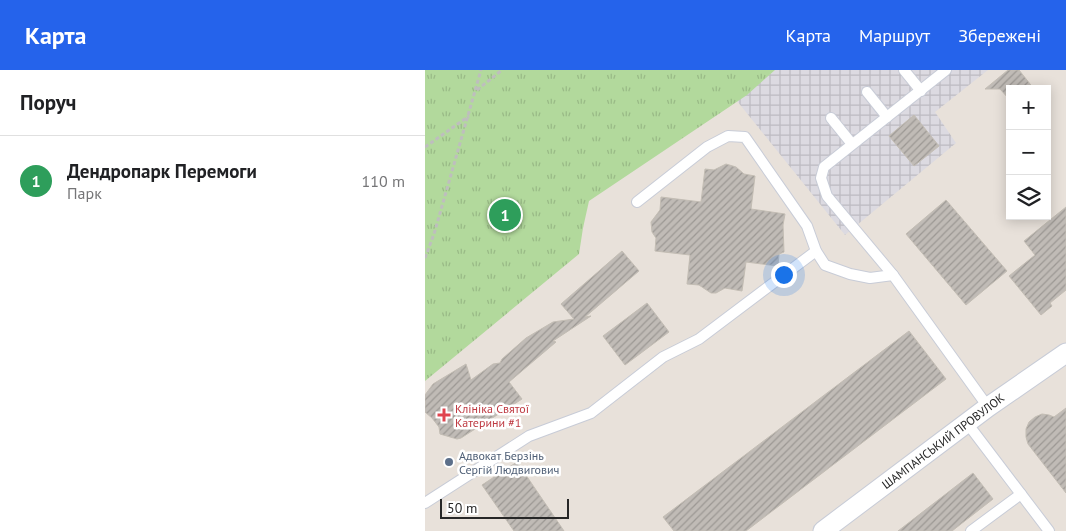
<!DOCTYPE html>
<html lang="uk">
<meta charset="utf-8">
<style>
body{margin:0;font-family:"PT Sans",sans-serif;background:#f2f2f2;color:#202124}
.controls{position:absolute;right:15px;top:15px;display:grid;overflow:hidden;border-radius:0px;box-shadow:0 2px 12px #0003}
.controls button{width:45px;height:45px;display:grid;place-items:center;padding:0;border:0;border-bottom:1px solid #e0e0e0;background:#fff;color:#202124;font:25px sans-serif}
.scale{position:absolute;left:15px;bottom:12px;width:129px;box-sizing:border-box;padding-left:5px;border:2px solid #272727;border-top:0;font-size:14px;line-height:18px;white-space:nowrap;color:#272727;-webkit-text-stroke:4px #fff;paint-order:stroke}
.you{position:absolute;left:358px;top:204px;width:18px;height:18px;margin:-12px;border:4px solid #fff;border-radius:50%;background:#1a73e8;box-shadow:0 0 0 8px #1a73e833}
.badge{display:grid;place-items:center;width:32px;height:32px;border-radius:50%;background:#2563eb;color:#fff;font-size:16px;font-weight:700}
.pin{position:absolute;translate:-50% -50%;border:2px solid #fff;box-shadow:0 1px 5px #0006}
.list{margin:0;padding:0;list-style:none}
h2{display:flex;justify-content:space-between;align-items:center;height:65px;margin:0;padding:0 20px;font-size:21px}
h2 small{font-size:16px;font-weight:400;color:#757577}
.list li{display:grid;grid-template-columns:32px 1fr auto;gap:15px;align-items:center;box-sizing:border-box;height:90px;padding:0 20px;border-top:1px solid #e0e0e0}
.list b{display:block;font-size:19px;white-space:nowrap}
.list p{margin:0;font-size:16px;white-space:nowrap;color:#757577}
.list em{font-size:16px;font-style:normal;color:#757577}
.icon{flex:none;width:28px;height:28px;fill:none;stroke:currentColor;stroke-width:2;stroke-linecap:round;stroke-linejoin:round}
.map{position:relative;flex:none;width:641px;height:461px;overflow:hidden}
header{display:flex;align-items:center;gap:30px;box-sizing:border-box;height:70px;padding:0 25px;background:#2563eb;color:#fff}
header strong{font-size:24px}
nav{display:flex;gap:28px;margin-inline-start:auto;font-size:18px}
main{display:flex}
aside{flex:1;background:#fff}
.map>svg:first-child{display:block}
.industrial{fill:url(#industrial-grid)}
.park{fill:url(#park-tufts)}
.building{fill:url(#building-hatch);stroke:#c3bdb4}
.lines{fill:none;stroke-linecap:round;stroke-linejoin:round}
.service-casing{stroke:#c8ccd7;stroke-width:12}
.minor-casing{stroke:#c8ccd7;stroke-width:21}
.path{stroke:#bebebe;stroke-width:3;stroke-dasharray:4 2.5;stroke-linecap:butt}
.service{stroke:#fff;stroke-width:10}
.minor{stroke:#fff;stroke-width:19}
.health-dot{fill:#e0444e;stroke:#fff;stroke-width:2}
.service-dot{fill:#5c6f8a;stroke:#fff;stroke-width:2}
.labels{text-anchor:middle;dominant-baseline:central;stroke-width:5;stroke-linejoin:round;paint-order:stroke}
.health-label{font-size:12px;fill:#be3a42;stroke:#fff;text-anchor:start}
.street-label{font-size:12px;fill:#272727;stroke:#fff}
.service-label{font-size:12px;fill:#4e5e75;stroke:#fff;text-anchor:start}
</style>
<header>
<strong>Карта</strong>
<nav><a>Карта</a><a>Маршрут</a><a>Збережені</a></nav>
</header>
<main>
<aside>
<h2>Поруч<small></small></h2>
<ul class="list">
<li><span class="badge" style="background:#2e9e5b">1</span><div><b>Дендропарк Перемоги</b><p>Парк</p></div><em>110 m</em></li>
</ul>
</aside>
<div class="map">
<svg width="641" height="461" viewBox="0 0 641 461">
<defs>
<pattern id="industrial-grid" width="8" height="8" patternUnits="userSpaceOnUse" patternTransform="scale(1.25)"><rect width="8" height="8" fill="#dcdae1"/><path d="M0 4h8M4 0v8" fill="none" stroke="#bdbbc1"/></pattern>
<pattern id="park-tufts" width="24" height="20" patternUnits="userSpaceOnUse" patternTransform="scale(1.25)"><rect width="24" height="20" fill="#b2d99c"/><path d="M3 7l-1-3M5 7V3M7 7l1-3M15 17l-1-3M17 17v-4M19 17l1-3" fill="none" stroke="#99ba86"/></pattern>
<pattern id="building-hatch" width="6" height="6" patternUnits="userSpaceOnUse" patternTransform="scale(1.25)"><rect width="6" height="6" fill="#c0bbb6"/><path d="M-1 1l2-2M0 6l6-6M5 7l2-2" fill="none" stroke="#9c9894"/></pattern>
</defs>
<rect width="100%" height="100%" fill="#e8e1da"/>
<polygon class="industrial" points="350,0 563,0 510,42 531,73 420,165 312,31"/>
<polygon class="park" points="0,0 350,0 322,25 164,131 158,158 154,184 0,311"/>
<g class="building">
<polygon points="583,0 594,0 609,19 585,19 585,30 575,19 560,19"/>
<polygon points="489,45 514,76 489,96 464,66"/>
<polygon points="301,94 311,97 319,104 330,106 326,139 360,144 358,155 359,182 354,184 353,196 321,192 317,221 300,218 291,223 286,223 274,215 262,214 265,185 230,181 231,168 227,162 226,152 235,140 236,127 276,132 280,99 289,100"/>
<polygon points="521,130 582,201 541,235 481,164"/>
<polygon points="641,137 641,220 625,233 627,236 616,245 584,206 610,185 599,171"/>
<polygon points="197,181 214,201 160,247 166,246 128,271 131,272 84,312 97,329 36,368 32,369 15,364 14,357 7,348 0,342 0,325 8,314 41,294 46,310 68,294 75,293 77,289 101,268 128,252 149,249 136,234"/>
<polygon points="222,233 244,262 200,295 178,266"/>
<polygon points="484,261 521,309 321,461 249,461 238,447"/>
<polygon points="641,338 641,423 603,374 601,367 601,359 604,352 610,347 617,344 624,345 629,347"/>
<polygon points="92,392 139,461 89,461 57,415"/>
<polygon points="548,403 568,429 527,461 473,461"/>
</g>
<g class="lines">
<defs>
<g id="service">
<polyline points="479,0 496,21"/>
<polyline points="521,0 399,97 396,108 402,126 468,205 563,337"/>
<polyline points="442,22 462,47"/>
<polyline points="406,48 427,74"/>
<polyline points="212,132 282,77 303,66 320,67 382,156 391,181 400,195 425,204 445,208 468,205"/>
<polyline points="542,353 624,461"/>
<polyline points="0,433 104,366 166,343 238,287 274,269 391,181"/>
<polyline points="546,461 596,424"/>
</g>
<polyline id="minor" points="398,461 563,337 641,283"/>
</defs>
<use href="#service" class="service-casing"/>
<use href="#minor" class="minor-casing"/>
<g class="path">
<polyline points="52,20 77,0"/>
<polyline points="0,77 44,46"/>
<polyline points="0,188 9,164 56,0"/>
</g>
<use href="#service" class="service"/>
<use href="#minor" class="minor"/>
</g>
<path class="health-dot" d="M16.5 337.5h5v5h5v5h-5v5h-5v-5h-5v-5h5z"/>
<circle class="service-dot" cx="24" cy="392" r="5"/>
<g class="labels">
<g class="health-label">
<text x="30" y="338">Клініка Святої<tspan x="30" dy="14">Катерини #1</tspan></text>
</g>
<g class="street-label">
<text transform="translate(518 371) rotate(-37)">ШАМПАНСЬКИЙ ПРОВУЛОК</text>
</g>
<g class="service-label">
<text x="34" y="385">Адвокат Берзінь<tspan x="34" dy="14">Сергій Людвигович</tspan></text>
</g>
</g>
</svg>
<div class="controls">
<button>+</button>
<button>−</button>
<button><svg class="icon" aria-label="layers" viewBox="0 0 24 24"><path d="M12 4l9 5-9 5-9-5zM3 14l9 5 9-5"/></svg></button>
</div>
<div class="scale">50 m</div>
<div class="you"></div>
<div class="pin badge" style="left:80px;top:145px;background:#2e9e5b">1</div>
</div>
</main>
